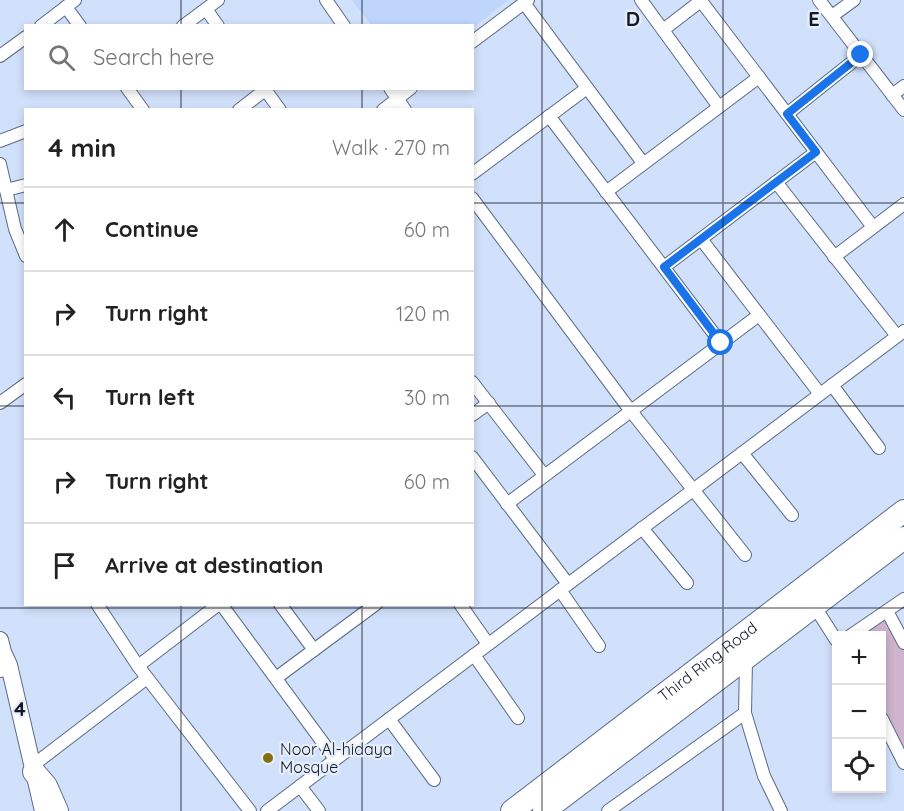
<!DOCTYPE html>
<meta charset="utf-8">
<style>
body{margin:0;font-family:Quicksand,sans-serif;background:#f2f2f2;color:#222}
.controls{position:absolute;right:18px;bottom:18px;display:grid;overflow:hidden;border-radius:0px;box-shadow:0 3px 9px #0003}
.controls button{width:54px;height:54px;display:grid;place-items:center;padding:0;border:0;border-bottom:2px solid #e0e0e0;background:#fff;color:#222;font:30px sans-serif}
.stop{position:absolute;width:18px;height:18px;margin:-14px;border:4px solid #1a73e8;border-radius:50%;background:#fff}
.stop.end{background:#1a73e8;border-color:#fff;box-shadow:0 2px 6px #0008}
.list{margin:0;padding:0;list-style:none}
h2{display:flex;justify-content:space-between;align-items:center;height:78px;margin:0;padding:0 24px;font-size:26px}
h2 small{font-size:20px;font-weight:400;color:#767676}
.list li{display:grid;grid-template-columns:39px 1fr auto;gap:18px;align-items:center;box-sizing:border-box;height:84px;padding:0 24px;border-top:2px solid #e0e0e0}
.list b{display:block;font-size:22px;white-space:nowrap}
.list em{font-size:20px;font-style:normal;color:#767676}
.icon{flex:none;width:33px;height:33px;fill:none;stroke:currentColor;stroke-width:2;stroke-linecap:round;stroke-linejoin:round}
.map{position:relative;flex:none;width:904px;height:811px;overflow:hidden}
.search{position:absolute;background:#fff;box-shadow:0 3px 9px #0003;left:24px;top:24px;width:450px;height:66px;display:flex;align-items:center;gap:15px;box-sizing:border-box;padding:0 21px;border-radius:0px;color:#767676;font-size:22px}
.panel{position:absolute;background:#fff;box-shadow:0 3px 9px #0003;left:24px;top:108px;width:450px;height:498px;border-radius:0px}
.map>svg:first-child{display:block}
.built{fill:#bfd5fc}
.green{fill:#d0b3cf}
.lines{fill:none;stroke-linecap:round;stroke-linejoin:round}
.street-casing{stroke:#5b6b87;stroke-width:14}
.secondary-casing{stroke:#5b6b87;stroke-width:18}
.highway-casing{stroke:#5b6b87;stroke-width:24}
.street{stroke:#fff;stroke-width:12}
.secondary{stroke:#fff;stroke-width:16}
.highway{stroke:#fff;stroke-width:22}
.route{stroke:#1a73e8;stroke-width:8}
.grid{fill:none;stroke:#141a25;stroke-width:1.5;stroke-opacity:0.55}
.poi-dot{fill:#837010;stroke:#e6eefb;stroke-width:2}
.labels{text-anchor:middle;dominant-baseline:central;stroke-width:4.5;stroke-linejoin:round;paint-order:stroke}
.street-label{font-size:16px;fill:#141a25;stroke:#e6eefb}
.poi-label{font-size:16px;fill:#141a25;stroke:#e6eefb;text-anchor:start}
.grid-label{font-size:20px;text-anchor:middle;font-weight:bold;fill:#141a25;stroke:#e6eefb;stroke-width:4.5;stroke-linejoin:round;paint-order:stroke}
</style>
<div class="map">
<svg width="904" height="811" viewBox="0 0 904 811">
<rect width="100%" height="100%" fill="#d2e1fb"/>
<polygon class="built" points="352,0 508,0 473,28 472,26 371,25"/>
<polygon class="green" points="887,612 904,643 904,761 882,717 882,636 853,636"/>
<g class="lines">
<defs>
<g id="street">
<polyline points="326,0 344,26"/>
<polyline points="641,0 719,107"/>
<polyline points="819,0 904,110"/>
<polyline points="701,1 873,227"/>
<polyline points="524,3 643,163"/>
<polyline points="66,7 80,26"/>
<polyline points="206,9 218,26"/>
<polyline points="832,16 854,0"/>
<polyline points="41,26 75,0"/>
<polyline points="183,26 218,0"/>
<polyline points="663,30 702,0"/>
<polyline points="472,42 528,0"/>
<polyline points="0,56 26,37"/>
<polyline points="127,88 143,110"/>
<polyline points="264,88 280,110"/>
<polyline points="390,88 405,110"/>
<polyline points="892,95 904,86"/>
<polyline points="239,110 265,90"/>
<polyline points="383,110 411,88"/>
<polyline points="787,114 861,55"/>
<polyline points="549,116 721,343"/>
<polyline points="0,141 26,131"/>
<polyline points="0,164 15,229 26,256"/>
<polyline points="472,174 587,88"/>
<polyline points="776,182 897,336"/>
<polyline points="6,190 26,185"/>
<polyline points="606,192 759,77"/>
<polyline points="472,198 630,410 745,555"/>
<polyline points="701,239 820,394"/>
<polyline points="834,257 904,204"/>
<polyline points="664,267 816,152"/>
<polyline points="472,382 544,475"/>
<polyline points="832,385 879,448"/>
<polyline points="0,403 26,384"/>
<polyline points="472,415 489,403"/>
<polyline points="742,453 792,515"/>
<polyline points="472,457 568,584"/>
<polyline points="507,504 759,315"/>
<polyline points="642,528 687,583"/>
<polyline points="560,590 599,646"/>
<polyline points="97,604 138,666 250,811"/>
<polyline points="221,604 335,759"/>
<polyline points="280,604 314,650"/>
<polyline points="460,604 488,644"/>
<polyline points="815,607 836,640"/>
<polyline points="887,611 904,643"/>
<polyline points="850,636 904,599"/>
<polyline points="474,655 518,718"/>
<polyline points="746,660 745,713 764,776 781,811"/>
<polyline points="138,666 219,604"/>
<polyline points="0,671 1,671"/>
<polyline points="276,678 376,604"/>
<polyline points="389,719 434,780"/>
<polyline points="882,719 904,763"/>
<polyline points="32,766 147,678"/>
<polyline points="300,786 319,811"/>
<polyline points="267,811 904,331"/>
<polyline points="608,811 745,713"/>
</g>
<polyline id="secondary" points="0,640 3,652 9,665 43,811"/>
<g id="highway">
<polyline points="34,772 46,786 57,811"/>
<path id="s1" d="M 512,811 L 904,511"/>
<polyline points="544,811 904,538"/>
</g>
</defs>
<use href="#street" class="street-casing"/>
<use href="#secondary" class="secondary-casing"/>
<use href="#highway" class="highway-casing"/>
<use href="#street" class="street"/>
<use href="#secondary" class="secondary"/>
<use href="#highway" class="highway"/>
</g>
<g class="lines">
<polyline class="route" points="721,343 664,267 816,152 787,114 861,55"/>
</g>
<path class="grid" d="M 181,0 L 181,26M 362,0 L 362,26M 542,0 L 542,811M 723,0 L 723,811M 181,88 L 181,110M 362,88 L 362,110M 0,203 L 26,203M 472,203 L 904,203M 0,406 L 26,406M 472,406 L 904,406M 181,604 L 181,811M 362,604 L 362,811M 0,608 L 904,608"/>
<circle class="poi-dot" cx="268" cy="758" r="6"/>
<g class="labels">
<g class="street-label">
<text stroke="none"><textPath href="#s1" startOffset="246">Third Ring Road</textPath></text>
</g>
<g class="poi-label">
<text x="280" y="749">Noor Al-hidaya<tspan x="280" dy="18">Mosque</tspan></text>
</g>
</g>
<g class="grid-label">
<text x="633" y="26">D</text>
<text x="814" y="26">E</text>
<text x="20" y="716">4</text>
</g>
</svg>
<div class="controls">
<button>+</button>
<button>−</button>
<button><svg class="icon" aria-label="locate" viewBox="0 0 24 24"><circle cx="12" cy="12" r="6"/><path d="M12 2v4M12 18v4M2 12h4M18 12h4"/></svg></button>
</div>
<div class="stop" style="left:721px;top:343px"></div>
<div class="stop end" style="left:861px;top:55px"></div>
<div class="search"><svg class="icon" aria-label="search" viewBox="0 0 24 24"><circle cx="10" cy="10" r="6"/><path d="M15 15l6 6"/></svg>Search here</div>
<section class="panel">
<h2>4 min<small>Walk · 270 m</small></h2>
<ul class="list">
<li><svg class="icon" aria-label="ahead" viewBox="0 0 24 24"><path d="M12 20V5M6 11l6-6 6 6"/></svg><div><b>Continue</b></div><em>60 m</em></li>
<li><svg class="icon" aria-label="right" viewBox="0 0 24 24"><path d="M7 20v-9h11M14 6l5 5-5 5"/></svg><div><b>Turn right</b></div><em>120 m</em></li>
<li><svg class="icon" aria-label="left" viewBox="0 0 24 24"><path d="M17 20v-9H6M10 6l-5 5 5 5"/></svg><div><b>Turn left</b></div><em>30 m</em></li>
<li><svg class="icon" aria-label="right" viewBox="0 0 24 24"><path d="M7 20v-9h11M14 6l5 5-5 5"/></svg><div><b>Turn right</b></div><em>60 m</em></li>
<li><svg class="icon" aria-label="arrive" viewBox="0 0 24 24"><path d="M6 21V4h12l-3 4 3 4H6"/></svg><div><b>Arrive at destination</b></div></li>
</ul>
</section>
</div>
